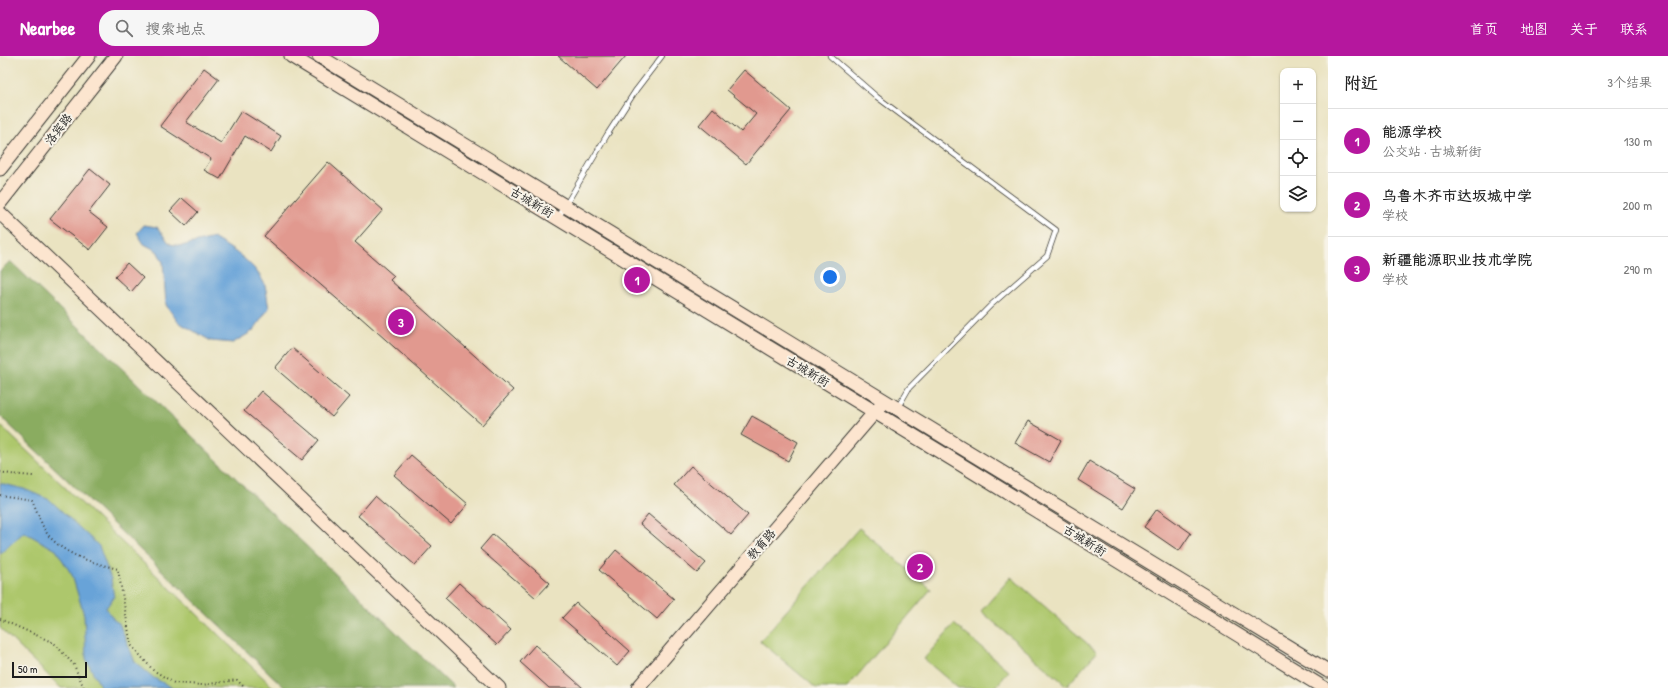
<!DOCTYPE html>
<html lang="zh">
<meta charset="utf-8">
<style>
body{margin:0;font-family:"Patrick Hand","LXGW WenKai TC",sans-serif;background:#f6f6f6;color:#222}
.controls{position:absolute;right:12px;top:12px;display:grid;overflow:hidden;border-radius:8px;box-shadow:0 1px 3px #0004}
.controls button{width:36px;height:36px;display:grid;place-items:center;padding:0;border:0;border-bottom:1px solid #e0e0e0;background:#fff;color:#222;font:20px sans-serif}
.scale{position:absolute;left:12px;bottom:10px;width:75px;box-sizing:border-box;padding-left:4px;border:2px solid #1c1c1c;border-top:0;font-size:11px;line-height:14px;white-space:nowrap;color:#1c1c1c;-webkit-text-stroke:3px #f7f3e8;paint-order:stroke}
.you{position:absolute;left:830px;top:221px;width:14px;height:14px;margin:-10px;border:3px solid #fff;border-radius:50%;background:#1a73e8;box-shadow:0 0 0 6px #1a73e833}
.badge{display:grid;place-items:center;width:26px;height:26px;border-radius:50%;background:#b5179e;color:#fff;font-size:13px;font-weight:700}
.pin{position:absolute;translate:-50% -50%;border:2px solid #fff;box-shadow:0 1px 4px #0006}
.list{margin:0;padding:0;list-style:none}
h2{display:flex;justify-content:space-between;align-items:center;height:52px;margin:0;padding:0 16px;font-size:17px}
h2 small{font-size:13px;font-weight:400;color:#767676}
.list li{display:grid;grid-template-columns:26px 1fr auto;gap:12px;align-items:center;box-sizing:border-box;height:64px;padding:0 16px;border-top:1px solid #e0e0e0}
.list b{display:block;font-size:15px;white-space:nowrap}
.list p{margin:0;font-size:13px;white-space:nowrap;color:#767676}
.list em{font-size:13px;font-style:normal;color:#767676}
.icon{flex:none;width:22px;height:22px;fill:none;stroke:currentColor;stroke-width:2;stroke-linecap:round;stroke-linejoin:round}
.map{position:relative;flex:none;width:1328px;height:632px;overflow:hidden}
header{display:flex;align-items:center;gap:24px;box-sizing:border-box;height:56px;padding:0 20px;background:#b5179e;color:#fff}
header strong{font-size:19px}
nav{display:flex;gap:22px;margin-inline-start:auto;font-size:14px}
.search{width:280px;height:36px;background:#f6f6f6;display:flex;align-items:center;gap:10px;box-sizing:border-box;padding:0 14px;border-radius:16px;color:#767676;font-size:15px}
main{display:flex}
aside{flex:1;background:#fff}
.map>svg:first-child{display:block}
.green{fill:#adc76c;stroke:#647244}
.forest{fill:#8aac60;stroke:#53643e}
.water{fill:#68a3d8;stroke:#42607a}
.building{fill:#e1998f}
.lines{fill:none;stroke-linecap:round;stroke-linejoin:round}
.lane-casing{stroke:#3b3a35;stroke-width:6}
.secondary-casing{stroke:#3b3a35;stroke-width:15}
.path{stroke:#3b3a35;stroke-width:2;stroke-dasharray:1 3;stroke-linecap:butt}
.lane{stroke:#fff;stroke-width:4.5}
.secondary{stroke:#fce5cf;stroke-width:13}
.labels{text-anchor:middle;dominant-baseline:central;stroke-width:4;stroke-linejoin:round;paint-order:stroke}
.street-label{font-size:12px;fill:#1c1c1c;stroke:#f7f3e8}
</style>
<header>
<strong>Nearbee</strong>
<div class="search"><svg class="icon" aria-label="search" viewBox="0 0 24 24"><circle cx="10" cy="10" r="6"/><path d="M15 15l6 6"/></svg>搜索地点</div>
<nav><a>首页</a><a>地图</a><a>关于</a><a>联系</a></nav>
</header>
<main>
<div class="map">
<svg width="1328" height="632" viewBox="0 0 1328 632">
<rect width="100%" height="100%" fill="#f7f3e8"/>
<filter id="ink" filterUnits="userSpaceOnUse"><feTurbulence type="fractalNoise" baseFrequency=".025" numOctaves="2"/><feDisplacementMap in="SourceGraphic" scale="8" xChannelSelector="R" yChannelSelector="G"/><feConvolveMatrix kernelMatrix="1 2 1 2 8 2 1 2 1" color-interpolation-filters="sRGB"/></filter>
<filter id="wash" filterUnits="userSpaceOnUse"><feTurbulence type="fractalNoise" baseFrequency=".012" numOctaves="4" result="noise"/><feDisplacementMap in="SourceGraphic" scale="16" xChannelSelector="R" yChannelSelector="G"/><feGaussianBlur stdDeviation="0.9" result="paint"/><feColorMatrix in="noise" values="0 0 0 0 0 0 0 0 0 0 0 0 0 0 0 0 0 1.4 0 .05"/><feComposite in="paint" operator="in"/></filter>
<g filter="url(#wash)">
<rect width="100%" height="100%" fill="#eae3c1"/>
<g class="green">
<polygon points="0,369 274,632 61,632 0,572"/>
<polygon points="859,472 931,533 847,632 816,632 760,585"/>
<polygon points="1011,521 1097,596 1067,630 981,555"/>
<polygon points="954,568 1009,615 995,632 958,632 924,603"/>
</g>
<polygon class="forest" points="10,205 454,632 285,632 0,360 0,215"/>
<g class="water">
<path d="M 144,169 L 157,171 L 170,188 L 181,190 L 213,182 C 232,193 254,206 264,227 C 267,234 267,244 269,252 L 253,275 L 233,287 L 211,285 L 178,266 L 166,249 L 163,206 L 157,195 L 144,188 L 137,177 Z"/>
<polygon points="0,427 24,433 50,444 99,490 111,523 114,541 106,552 114,564 119,567 135,606 154,622 173,632 101,632 86,603 84,559 72,519 56,494 24,476 0,498"/>
</g>
<g id="blocks">
<g class="building">
<polygon points="558,0 626,0 597,34"/>
<polygon points="204,12 219,23 186,66 221,87 241,55 281,80 271,96 245,80 220,123 204,114 211,103 160,70"/>
<polygon points="744,14 791,54 746,108 699,69 713,52 741,76 756,58 727,34"/>
<polygon points="328,106 383,154 355,186 394,220 390,224 513,334 482,369 359,260 358,261 264,180"/>
<polygon points="90,113 110,129 89,156 108,171 90,194 50,163"/>
<polygon points="182,142 198,156 186,170 170,155"/>
<polygon points="127,207 143,222 131,236 115,221"/>
<polygon points="292,292 349,341 332,361 275,312"/>
<polygon points="261,335 319,384 302,404 244,355"/>
<polygon points="752,360 798,386 788,405 741,379"/>
<polygon points="1028,365 1061,384 1049,406 1015,387"/>
<polygon points="411,399 468,448 451,468 394,419"/>
<polygon points="1089,405 1135,433 1123,452 1078,424"/>
<polygon points="691,410 748,459 731,479 674,429"/>
<polygon points="375,440 432,490 415,509 358,460"/>
<polygon points="1157,453 1191,477 1179,495 1144,471"/>
<polygon points="648,458 706,507 697,517 640,468"/>
<polygon points="493,478 550,527 536,542 480,493"/>
<polygon points="616,494 674,543 657,563 599,514"/>
<polygon points="459,527 511,574 497,589 445,542"/>
<polygon points="576,547 630,595 617,610 562,562"/>
<polygon points="535,589 583,632 549,632 520,606"/>
</g>
</g>
</g>
<g filter="url(#ink)">
<use href="#blocks" fill-opacity="0" stroke="#3b3a35" stroke-width="1"/>
<g class="lines">
<defs>
<g id="lane">
<polyline points="830,0 877,41 1056,174 1047,200 991,249 909,332 898,351"/>
<polyline points="558,162 607,79 636,34 662,0"/>
</g>
<g id="secondary">
<polyline points="291,0 970,414 1324,632"/>
<polyline points="319,0 1328,615"/>
<polyline points="0,113 89,0"/>
<polyline points="0,147 116,0"/>
<polyline points="0,157 499,632"/>
<polyline points="638,632 880,350"/>
</g>
</defs>
<use href="#lane" class="lane-casing"/>
<use href="#secondary" class="secondary-casing"/>
<g class="path">
<polyline points="0,416 10,418 33,420"/>
<path d="M 0,439 L 32,444 C 37,454 42,472 49,480 C 66,500 94,507 118,513 L 131,589 L 153,614 L 174,627 L 202,629 L 237,624 L 245,632"/>
<polyline points="0,563 54,587 74,609 84,632"/>
</g>
<use href="#lane" class="lane"/>
<use href="#secondary" class="secondary"/>
</g>
</g>
<g class="labels">
<g class="street-label">
<text transform="translate(58 73) rotate(-52)">洛宾路</text>
<text transform="translate(532 146) rotate(31)">古城新街</text>
<text transform="translate(808 315) rotate(31)">古城新街</text>
<text transform="translate(1085 484) rotate(32)">古城新街</text>
<text transform="translate(761 488) rotate(-49)">教育路</text>
</g>
</g>
</svg>
<div class="controls">
<button>+</button>
<button>−</button>
<button><svg class="icon" aria-label="locate" viewBox="0 0 24 24"><circle cx="12" cy="12" r="6"/><path d="M12 2v4M12 18v4M2 12h4M18 12h4"/></svg></button>
<button><svg class="icon" aria-label="layers" viewBox="0 0 24 24"><path d="M12 4l9 5-9 5-9-5zM3 14l9 5 9-5"/></svg></button>
</div>
<div class="scale">50 m</div>
<div class="you"></div>
<div class="pin badge" style="left:637px;top:224px">1</div>
<div class="pin badge" style="left:920px;top:511px">2</div>
<div class="pin badge" style="left:401px;top:266px">3</div>
</div>
<aside>
<h2>附近<small>3个结果</small></h2>
<ul class="list">
<li><span class="badge">1</span><div><b>能源学校</b><p>公交站 · 古城新街</p></div><em>130 m</em></li>
<li><span class="badge">2</span><div><b>乌鲁木齐市达坂城中学</b><p>学校</p></div><em>200 m</em></li>
<li><span class="badge">3</span><div><b>新疆能源职业技术学院</b><p>学校</p></div><em>290 m</em></li>
</ul>
</aside>
</main>
